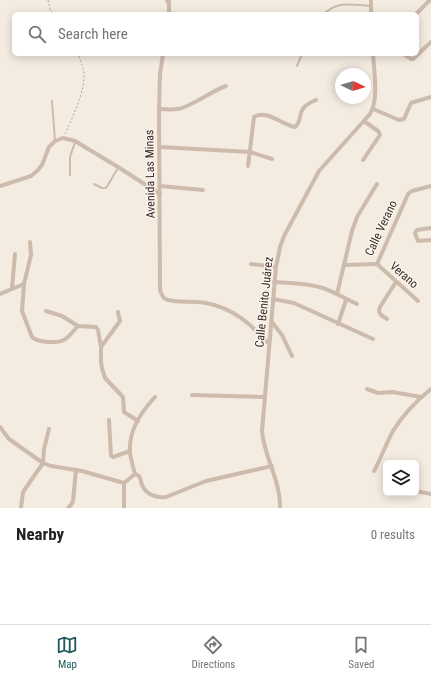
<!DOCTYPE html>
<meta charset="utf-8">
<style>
body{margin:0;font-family:"Roboto Condensed",sans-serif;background:#f6f6f6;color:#222}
.controls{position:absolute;right:12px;bottom:12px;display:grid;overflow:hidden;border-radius:6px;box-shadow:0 2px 10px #0003}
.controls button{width:36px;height:36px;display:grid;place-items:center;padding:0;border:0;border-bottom:1px solid #e0e0e0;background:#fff;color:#222;font:20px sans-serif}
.compass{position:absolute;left:335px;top:68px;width:36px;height:36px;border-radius:50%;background:#fff;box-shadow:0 2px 10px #0003;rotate:94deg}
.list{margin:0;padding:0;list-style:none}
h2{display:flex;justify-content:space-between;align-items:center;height:52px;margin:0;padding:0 16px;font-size:17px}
h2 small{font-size:13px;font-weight:400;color:#767676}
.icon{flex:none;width:22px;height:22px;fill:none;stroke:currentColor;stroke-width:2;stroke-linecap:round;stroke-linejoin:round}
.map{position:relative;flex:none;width:431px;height:508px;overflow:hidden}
.search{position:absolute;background:#fff;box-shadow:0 2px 10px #0003;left:12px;right:12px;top:12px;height:44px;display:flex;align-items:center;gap:10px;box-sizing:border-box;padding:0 14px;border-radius:6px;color:#767676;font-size:15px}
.sheet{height:116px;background:#fff}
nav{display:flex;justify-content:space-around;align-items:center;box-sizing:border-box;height:56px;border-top:1px solid #e0e0e0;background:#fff;font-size:11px;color:#767676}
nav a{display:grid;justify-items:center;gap:2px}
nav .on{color:#1f5a5e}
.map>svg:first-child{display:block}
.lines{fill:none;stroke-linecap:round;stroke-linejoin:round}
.path{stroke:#b9a596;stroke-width:1;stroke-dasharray:2 2;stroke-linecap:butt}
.service{stroke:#cdbbac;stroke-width:2}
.minor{stroke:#cdbbac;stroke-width:4}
.labels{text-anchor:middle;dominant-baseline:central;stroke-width:3;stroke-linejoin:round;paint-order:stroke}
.street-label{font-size:12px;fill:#3b302b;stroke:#fbf5ee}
</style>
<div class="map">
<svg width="431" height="508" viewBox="0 0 431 508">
<rect width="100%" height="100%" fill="#f4ebe1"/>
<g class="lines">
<g class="path">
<polyline points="48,0 50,9 53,14"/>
<path d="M 65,134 C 73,116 82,98 84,79 C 85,71 81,62 78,54"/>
</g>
<g class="service">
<polyline points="166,0 168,5"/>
<path d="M 324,14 C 339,0 351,5 371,6"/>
<polyline points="297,66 302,54"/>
<polyline points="52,101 55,141"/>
<polyline points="70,175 70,157 75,142"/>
<polyline points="94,184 102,188 106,188 118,168"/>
</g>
<g class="minor">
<polyline points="169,14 169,0"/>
<polyline points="371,14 371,0"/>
<polyline points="416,14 430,0"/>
<path d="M 163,54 L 160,74 L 159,109 L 160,289 C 161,293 161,295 164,298 C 171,304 196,300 206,303 C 233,308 251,324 269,344"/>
<polyline points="404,54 411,59 413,59 431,42"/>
<path d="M 159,109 C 165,109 172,110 178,109 C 191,107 211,91 226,86"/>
<polyline points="373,109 399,120 404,119 411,103 431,97"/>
<polyline points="160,147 250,152 272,159"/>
<polyline points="363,160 380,135 378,131 364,121"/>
<path d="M 248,166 L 254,117 C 266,109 283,125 295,127 C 305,119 293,109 316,100"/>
<polyline points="0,186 31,176 37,171 42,165 49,147 55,141 63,138 75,141 118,167 160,194"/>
<polyline points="160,186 203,190"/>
<polyline points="431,228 417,230 415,233 418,241 431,240"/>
<polyline points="251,264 276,267"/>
<polyline points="377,264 408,194 412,191 431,186"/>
<polyline points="377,264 418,301"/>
<polyline points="344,265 377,264"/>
<path d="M 274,282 C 290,283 307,283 323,288 C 335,292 345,299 357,304"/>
<path d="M 24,284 L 22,311 L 32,337 C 36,341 41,341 47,342 C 66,343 66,339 78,326"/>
<polyline points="12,288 15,254"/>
<polyline points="0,294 24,284 31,255 30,242"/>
<polyline points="337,294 352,231 357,217 377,184"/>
<polyline points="273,299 294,303 373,339"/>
<polyline points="46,311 62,316 78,326 96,327 98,330 101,347"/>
<polyline points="118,312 120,321 101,347 101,362 102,368 105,378 123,397 124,412 138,421"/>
<polyline points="387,319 381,315 379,311 380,307 396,282"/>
<polyline points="271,321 282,335 292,356"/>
<polyline points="338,324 346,300"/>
<polyline points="367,389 378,393 392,392 421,397"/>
<polyline points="192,395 265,397"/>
<path d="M 155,397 C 142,411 128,432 130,453 C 131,460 133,467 135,474 L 139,476 C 141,479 141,482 142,485 C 146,495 157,498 166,497 L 206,481 L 272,466"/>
<polyline points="109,420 111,456 113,457 130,451"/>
<polyline points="0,427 9,439 43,463 51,466 82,471 124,483"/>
<path d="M 374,471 C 381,458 386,444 393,431 C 403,415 416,401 431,389"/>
<polyline points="416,491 431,494"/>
<polyline points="21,508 23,492 43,463 44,449 49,429"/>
<polyline points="68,508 71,505 73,501 76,470"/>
<polyline points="124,508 124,483 135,474"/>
<path d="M 280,508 C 281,481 264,457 262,431 L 276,267 L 280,247 L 284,236 L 319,171 L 370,114 C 379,99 374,72 373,54"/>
</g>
</g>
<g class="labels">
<g class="street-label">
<text transform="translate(150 174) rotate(-91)">Avenida Las Minas</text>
<text transform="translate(381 228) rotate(-65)">Calle Verano</text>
<text transform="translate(404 275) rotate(41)">Verano</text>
<text transform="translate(264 302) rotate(-84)">Calle Benito Juárez</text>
</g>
</g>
</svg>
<div class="controls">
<button><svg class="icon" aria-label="layers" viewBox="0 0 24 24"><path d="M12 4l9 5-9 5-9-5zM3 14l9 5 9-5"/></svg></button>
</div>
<svg class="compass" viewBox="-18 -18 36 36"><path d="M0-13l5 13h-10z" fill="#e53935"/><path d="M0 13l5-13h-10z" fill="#767676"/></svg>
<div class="search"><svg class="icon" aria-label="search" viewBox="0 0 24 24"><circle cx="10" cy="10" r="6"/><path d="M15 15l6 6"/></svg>Search here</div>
</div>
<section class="sheet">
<h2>Nearby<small>0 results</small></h2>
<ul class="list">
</ul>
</section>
<nav>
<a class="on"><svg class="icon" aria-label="map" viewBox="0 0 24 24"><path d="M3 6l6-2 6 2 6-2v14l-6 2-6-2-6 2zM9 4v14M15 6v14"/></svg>Map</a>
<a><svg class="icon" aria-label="directions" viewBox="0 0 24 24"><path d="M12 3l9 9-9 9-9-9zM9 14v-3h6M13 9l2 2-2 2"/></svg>Directions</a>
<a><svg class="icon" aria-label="saved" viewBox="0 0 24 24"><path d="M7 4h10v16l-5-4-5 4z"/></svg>Saved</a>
</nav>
